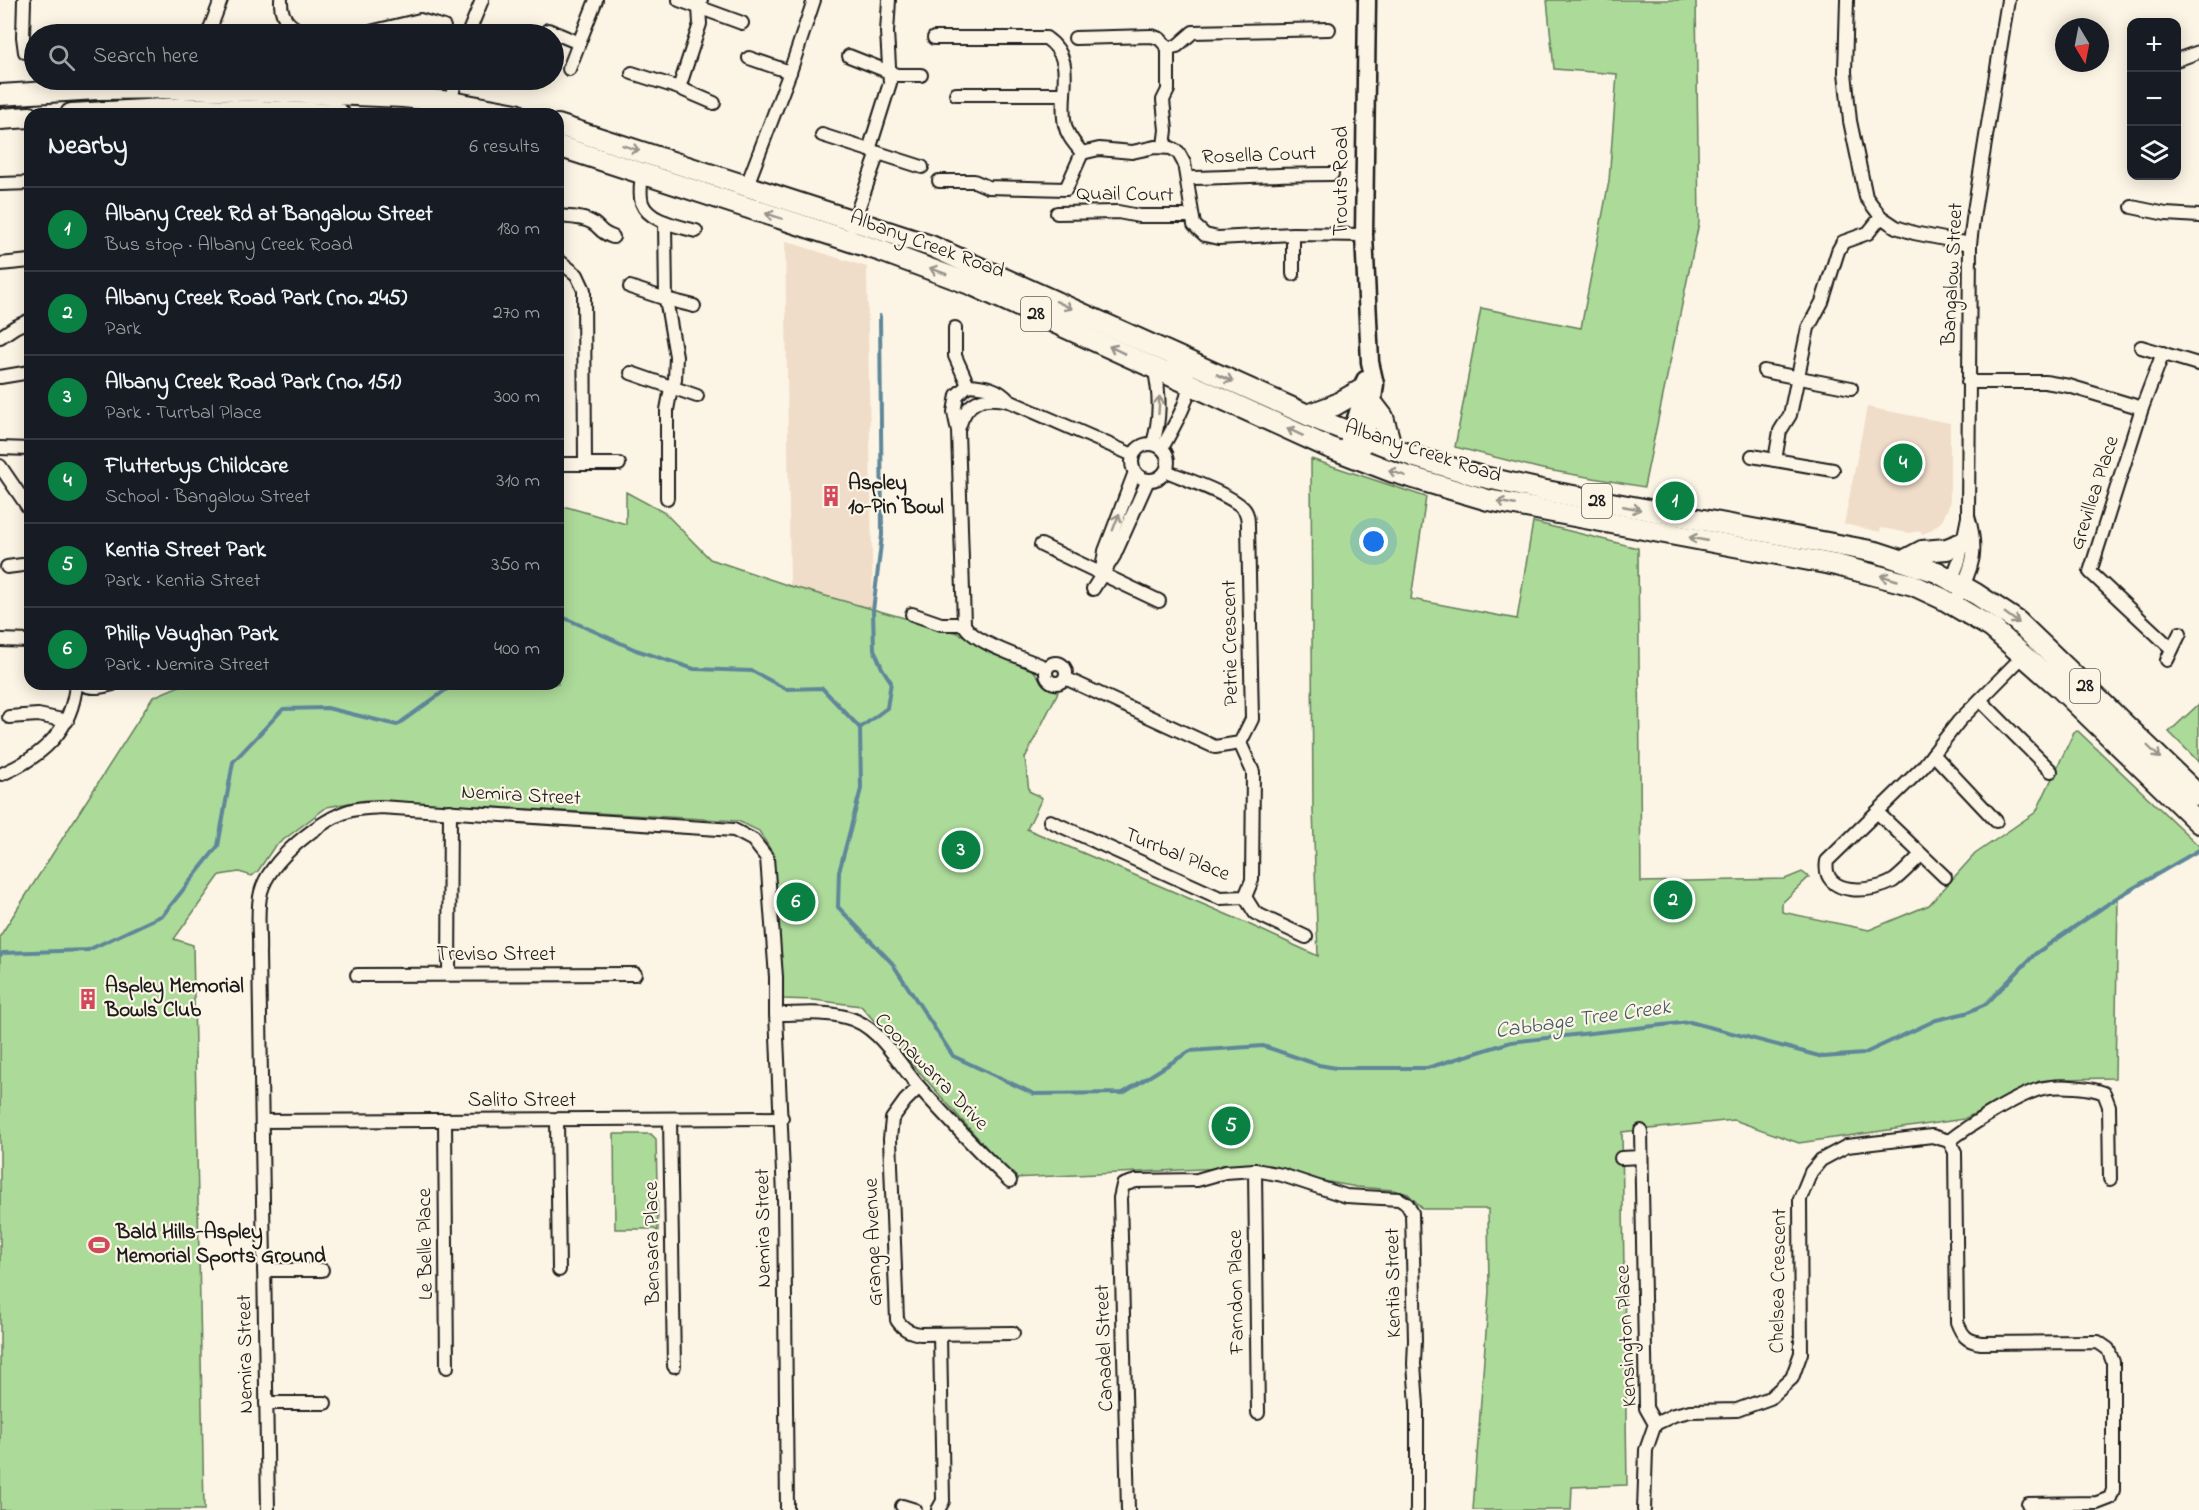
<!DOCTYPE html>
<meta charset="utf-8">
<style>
body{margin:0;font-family:"Indie Flower",sans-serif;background:#242831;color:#f1f3f6}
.controls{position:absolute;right:18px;top:18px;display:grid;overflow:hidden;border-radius:12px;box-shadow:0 3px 15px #0003}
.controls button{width:54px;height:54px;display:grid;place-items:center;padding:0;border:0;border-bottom:2px solid #363941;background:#171b24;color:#f1f3f6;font:30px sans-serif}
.compass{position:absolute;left:2055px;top:18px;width:54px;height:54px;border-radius:50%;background:#171b24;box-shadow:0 3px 15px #0003;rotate:170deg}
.you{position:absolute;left:1374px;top:542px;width:21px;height:21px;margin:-15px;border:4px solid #fff;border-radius:50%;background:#1a73e8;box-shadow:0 0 0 9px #1a73e833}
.badge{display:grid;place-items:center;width:39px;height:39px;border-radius:50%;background:#0b8043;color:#fff;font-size:20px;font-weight:700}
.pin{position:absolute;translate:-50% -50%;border:3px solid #fff;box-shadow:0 2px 6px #0006}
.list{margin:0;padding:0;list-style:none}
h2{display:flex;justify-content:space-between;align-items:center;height:78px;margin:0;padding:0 24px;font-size:26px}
h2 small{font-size:20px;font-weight:400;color:#9ea1a6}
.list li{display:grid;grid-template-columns:39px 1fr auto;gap:18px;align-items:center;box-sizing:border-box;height:84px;padding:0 24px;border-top:2px solid #363941}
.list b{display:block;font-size:22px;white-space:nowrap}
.list p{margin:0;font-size:20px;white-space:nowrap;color:#9ea1a6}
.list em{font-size:20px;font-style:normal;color:#9ea1a6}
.icon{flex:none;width:33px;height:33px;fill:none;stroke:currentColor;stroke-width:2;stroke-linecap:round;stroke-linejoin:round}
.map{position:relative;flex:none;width:2199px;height:1510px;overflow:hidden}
.search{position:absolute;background:#171b24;box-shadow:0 3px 15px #0003;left:24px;top:24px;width:540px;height:66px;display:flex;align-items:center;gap:15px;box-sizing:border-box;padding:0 21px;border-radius:33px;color:#9ea1a6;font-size:22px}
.panel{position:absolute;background:#171b24;box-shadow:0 3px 15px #0003;left:24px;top:108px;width:540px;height:582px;border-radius:18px}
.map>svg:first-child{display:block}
.built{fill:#f0ddc9}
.green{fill:#acda99;stroke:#647b5a;stroke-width:1.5}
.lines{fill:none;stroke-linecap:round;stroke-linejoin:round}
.stream{stroke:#5e8799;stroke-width:4}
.street-casing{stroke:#1c1c1c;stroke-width:16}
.secondary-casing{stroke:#1c1c1c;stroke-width:21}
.primary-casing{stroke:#1c1c1c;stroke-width:24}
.street{stroke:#fcf5e5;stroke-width:12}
.secondary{stroke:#fcf5e5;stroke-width:16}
.primary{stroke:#fcf5e5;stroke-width:20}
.oneway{stroke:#97938b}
.labels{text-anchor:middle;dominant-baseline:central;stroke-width:4.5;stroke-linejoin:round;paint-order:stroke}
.shield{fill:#fcf5e5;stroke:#5f5d58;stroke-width:1.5}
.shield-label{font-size:20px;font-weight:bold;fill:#1c1c1c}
.street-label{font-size:21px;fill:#1c1c1c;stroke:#fcf5e5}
.poi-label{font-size:21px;font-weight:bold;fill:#1c1c1c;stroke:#fcf5e5;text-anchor:start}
.water-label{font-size:22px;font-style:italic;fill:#425a65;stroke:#fcf5e5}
</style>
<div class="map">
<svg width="2199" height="1510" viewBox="0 0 2199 1510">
<rect width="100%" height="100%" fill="#fcf5e5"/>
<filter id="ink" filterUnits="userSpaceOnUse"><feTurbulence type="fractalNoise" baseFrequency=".0167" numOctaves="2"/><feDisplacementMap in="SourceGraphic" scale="12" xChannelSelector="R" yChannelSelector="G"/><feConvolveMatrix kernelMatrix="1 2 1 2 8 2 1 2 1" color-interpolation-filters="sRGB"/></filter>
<g filter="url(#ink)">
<g class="built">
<polygon points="785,241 867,267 873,611 790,586"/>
<polygon points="1867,407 1950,423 1950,504 1942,521 1930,531 1922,534 1920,531 1909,533 1881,528 1880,532 1844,524"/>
</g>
<g class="green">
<polygon points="1547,0 1696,0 1699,223 1644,487 1542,469 1455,447 1481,308 1581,328 1609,181 1617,74 1554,69"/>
<polygon points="1311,459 1426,497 1411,599 1517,619 1533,522 1638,548 1641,882 1785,879 1802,872 1809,877 1782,903 1782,912 1869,930 1929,905 1975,854 2036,812 2074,732 2078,731 2199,846 2199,850 2118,897 2115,1078 2057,1079 2039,1081 1964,1119 1799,1143 1734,1120 1622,1132 1627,1485 1572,1487 1571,1510 1473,1510 1489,1291 1488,1209 1423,1209 1408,1194 1393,1190 1357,1187 1244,1167 1013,1178 861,1006 814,1000 782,999 772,852 759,831 738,821 366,800 327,807 274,847 258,871 252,876 239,872 220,875 174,939 193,945 204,1510 0,1510 0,936 153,697 184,684 558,684 558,509 567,507 626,524 626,492 665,513 710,559 790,586 958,633 1034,671 1044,685 1058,692 1025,758 1029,791 1042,798 1027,829 1235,918 1318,956 1313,810"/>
<polygon points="2199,704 2199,762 2169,732"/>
<polygon points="614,1134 651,1134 656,1139 658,1231 654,1229 615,1229"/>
</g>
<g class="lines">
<g class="stream">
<polyline points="558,615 636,650 694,669 752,671 786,689 822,688 860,728 861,789 839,872 838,907 892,963 953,1056 1034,1094 1123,1093 1190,1051 1263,1046 1319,1065 1336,1068 1427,1068 1511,1042 1690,1022 1823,1057 1863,1054 1936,1020 1966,1013 1986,1004 2035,954 2118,897 2199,850"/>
<polyline points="860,728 887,708 891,682 882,668 874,649 873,611 882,535 880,316"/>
<polyline points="0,955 3,953 88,950 163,915 218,846 233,762 283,709 327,708 397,725 454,684"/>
</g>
<defs>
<g id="street">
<polyline points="24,0 23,37 25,52"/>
<path d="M 281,0 C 280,23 297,33 318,34"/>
<polyline points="679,0 742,23"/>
<polyline points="1847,0 1845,72 1850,121 1866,197 1881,217 1896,227 1914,233 1970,244"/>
<polyline points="548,30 579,43 569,69"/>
<polyline points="208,34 221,0"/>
<polyline points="342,34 362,34 420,20 444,27"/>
<polyline points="468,34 482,0"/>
<path d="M 934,38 L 1046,38 C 1078,60 1058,93 1065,125 C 1067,136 1076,145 1082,153"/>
<polyline points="1075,38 1152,36 1160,39 1168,48"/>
<polyline points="579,43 596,0"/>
<polyline points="1168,48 1177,46 1193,32 1329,29"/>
<polyline points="849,56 897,75 921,75"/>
<polyline points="749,58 790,72"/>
<polyline points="2176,60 2199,52"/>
<polyline points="632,73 679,88 714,103"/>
<polyline points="679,88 700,24 699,7 701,0"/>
<polyline points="956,94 1064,94"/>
<polyline points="449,114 455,80"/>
<polyline points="822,135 922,167"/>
<polyline points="1164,146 1166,130 1163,100 1168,90 1168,48"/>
<polyline points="869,150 890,83 887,32 889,0"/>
<polyline points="1082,153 1099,149 1132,152 1155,147 1171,148 1178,152 1184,163 1194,225 1205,235 1218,238 1293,234 1364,235"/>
<path d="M 642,174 C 641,183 639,194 642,203 C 649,222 679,226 696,231"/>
<path d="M 1187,178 C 1235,177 1283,174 1332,174"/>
<polyline points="939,181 974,181 988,187 1066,189 1082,153"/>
<polyline points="0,184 30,183"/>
<polyline points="747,185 790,72 814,0"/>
<polyline points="2132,207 2166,214 2199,216"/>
<polyline points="1057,213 1118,212 1139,216 1192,216"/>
<path d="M 558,216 C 568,217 584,217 593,223 C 602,229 599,232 613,237"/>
<polyline points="665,222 666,299 676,356 675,380 671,388 667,410 667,498"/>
<polyline points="852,226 878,153"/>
<polyline points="1293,234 1293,274"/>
<polyline points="558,260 577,275 584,290 585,463"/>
<polyline points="0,264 30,261"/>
<polyline points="630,287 666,299 694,306"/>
<polyline points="955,328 955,356 968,385"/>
<polyline points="0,337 15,327 30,320"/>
<polyline points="2141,347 2198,364"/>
<polyline points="2163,353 2142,408 2090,572 2172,649"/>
<polyline points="1764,371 1851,388"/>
<polyline points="631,373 697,396"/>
<polyline points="0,377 30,372"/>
<polyline points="1968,382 2045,382 2069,386 2142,408"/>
<path d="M 1009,401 C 998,388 985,386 968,385 L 957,395 L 954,412 L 958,431 L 964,624 C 972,643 1027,659 1047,668"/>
<path d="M 959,427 C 967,400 983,395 1009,401 L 1133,455"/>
<path d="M 1153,443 C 1161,418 1160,393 1154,367"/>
<circle cx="1150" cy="462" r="18"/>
<polyline points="0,448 30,449"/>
<path d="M 1162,448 C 1171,431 1194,395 1188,377 C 1185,371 1179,368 1174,365 L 1172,358"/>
<polyline points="1752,456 1833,470"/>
<polyline points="1775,460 1780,431 1790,415 1808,328 1822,302 1838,251 1843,242 1868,233 1881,217"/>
<polyline points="558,464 619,464"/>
<polyline points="0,466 30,510"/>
<polyline points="1041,545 1159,601"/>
<polyline points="7,567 30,564"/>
<polyline points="1102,569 1105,551 1135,472"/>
<polyline points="1950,584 1959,561 1968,517"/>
<polyline points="1093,589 1114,556 1148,480"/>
<path d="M 1954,605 C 1971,569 1980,555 1968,516 L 1970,244 L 1974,211 L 2008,0"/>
<polyline points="912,614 941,624 964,624"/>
<polyline points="1,640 30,641"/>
<polyline points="2167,660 2180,633"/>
<circle cx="1056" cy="673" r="10"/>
<path d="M 1065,678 L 1215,747 L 1240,743 L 1252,719 L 1248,526 C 1248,520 1248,513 1243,508 C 1230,494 1185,479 1166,471"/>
<path d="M 82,684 C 92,689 102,687 113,684"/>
<polyline points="1980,700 2051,771"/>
<polyline points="9,717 38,715 67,721"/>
<polyline points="1933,754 1996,821"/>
<path d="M 2,774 C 43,756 72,730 76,684"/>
<polyline points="1877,812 1945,877"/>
<polyline points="1050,821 1220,898 1245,897 1252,880 1253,772 1240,743"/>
<path d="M 1921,855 C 1912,863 1903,874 1893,881 C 1873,893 1821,897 1827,861 L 1923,767 L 1959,721 L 2024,655"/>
<polyline points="1245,897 1255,913 1306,937"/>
<polyline points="449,974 450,811"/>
<polyline points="357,975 635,974"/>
<path d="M 776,1014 C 798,1014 824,1011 845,1017 C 880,1025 898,1064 920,1088 C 949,1120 979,1152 1010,1181"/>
<path d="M 919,1087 L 905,1101 L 892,1119 L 890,1139 L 897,1320 C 903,1329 909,1332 920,1334 L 1013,1333"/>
<polyline points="445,1120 447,1367"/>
<polyline points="557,1120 559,1270"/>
<polyline points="670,1120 674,1366"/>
<polyline points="262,1121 782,1118"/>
<polyline points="1641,1131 1646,1408 1655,1424 1646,1450 1644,1510"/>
<path d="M 1949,1141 C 1968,1126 2020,1093 2044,1088 C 2060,1085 2090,1087 2104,1093 L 2109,1106 L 2110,1179"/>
<polyline points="1621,1158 1641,1157"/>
<polyline points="1255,1170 1258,1413"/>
<polyline points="264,1270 322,1270"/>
<polyline points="266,1403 325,1403"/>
<path d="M 1655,1424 L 1674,1415 L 1690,1411 L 1737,1410 L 1770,1398 L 1792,1378 L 1801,1353 L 1800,1199 L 1811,1172 L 1821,1160 L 1847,1146 L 1932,1136 L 1949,1141 L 1955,1152 L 1957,1322 C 1962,1335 1966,1341 1981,1343 L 2098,1342 L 2108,1349 L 2113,1362 L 2113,1490 L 2110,1498 L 2097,1503 L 2028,1504"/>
<polyline points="902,1506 915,1510"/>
<path d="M 268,1510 L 259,953 C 260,934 256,911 261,892 C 269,861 321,818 352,810 C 360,808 371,808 380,807 L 734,830 L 753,840 L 767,858 L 776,977 L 776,1014 L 784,1196 L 787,1510"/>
<polyline points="938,1510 943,1501 940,1335"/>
<polyline points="1128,1510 1120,1198 1123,1185 1136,1181 1197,1180 1225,1172 1255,1170 1282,1175 1346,1196 1399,1199 1407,1204 1412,1213 1415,1340 1414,1364 1417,1405 1417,1510"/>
</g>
<g id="secondary">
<polyline points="1345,454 1359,409 1365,380"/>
<polyline points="1359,460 1371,415 1375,384 1370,362 1364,235 1367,0"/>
</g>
<g id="primary">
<polyline points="0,95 97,89 186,88 403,97 451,102 516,114"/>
<polyline points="71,114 182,108 339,114"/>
<polyline points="0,119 30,117"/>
<polyline points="558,125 931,246 1321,421 1415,457 1475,475 1541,490 1876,552 1937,572 1976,594 2017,621 2199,796"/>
<polyline points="558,146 881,251 970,284 1328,447 1393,472 1488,500 1836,565 1913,585 1943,599 1992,628 2060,688 2199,823"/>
<polyline points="1373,404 1383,417 1392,449"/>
<polyline points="1308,415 1335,405 1363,389"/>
<polyline points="1905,560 1922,551 1947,549 1962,543"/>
</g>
</defs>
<use href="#street" class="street-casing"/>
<use href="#secondary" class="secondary-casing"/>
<use href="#primary" class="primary-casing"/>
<use href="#street" class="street"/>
<use href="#secondary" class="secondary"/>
<use href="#primary" class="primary"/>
</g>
<defs><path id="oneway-shaft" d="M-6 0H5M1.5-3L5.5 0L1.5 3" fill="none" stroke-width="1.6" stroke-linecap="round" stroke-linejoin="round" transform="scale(1.5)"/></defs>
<g class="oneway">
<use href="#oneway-shaft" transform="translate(631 148) rotate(18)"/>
<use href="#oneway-shaft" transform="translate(774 216) rotate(-162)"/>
<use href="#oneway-shaft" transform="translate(938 271) rotate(-159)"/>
<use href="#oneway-shaft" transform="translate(1064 305) rotate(25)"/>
<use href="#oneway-shaft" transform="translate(1117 350) rotate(-155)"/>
<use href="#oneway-shaft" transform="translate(1225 378) rotate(24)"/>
<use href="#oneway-shaft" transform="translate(1159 405) rotate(-87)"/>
<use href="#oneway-shaft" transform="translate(1295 432) rotate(-155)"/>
<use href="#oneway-shaft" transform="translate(1397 473) rotate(-162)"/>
<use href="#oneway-shaft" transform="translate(1506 503) rotate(-169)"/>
<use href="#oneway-shaft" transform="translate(1632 508) rotate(11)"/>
<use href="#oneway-shaft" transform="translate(1116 522) rotate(-69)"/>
<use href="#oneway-shaft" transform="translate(1698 539) rotate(-169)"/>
<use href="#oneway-shaft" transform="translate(1889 578) rotate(-164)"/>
<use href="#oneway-shaft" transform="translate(2012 618) rotate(36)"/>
<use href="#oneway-shaft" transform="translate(2154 752) rotate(44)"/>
</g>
</g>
<defs>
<symbol id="building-bare" viewBox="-9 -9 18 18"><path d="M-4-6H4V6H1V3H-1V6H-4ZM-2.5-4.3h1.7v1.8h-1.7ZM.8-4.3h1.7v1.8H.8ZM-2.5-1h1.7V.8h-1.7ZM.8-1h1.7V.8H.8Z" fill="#d1495b" stroke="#fcf5e5" stroke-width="2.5" paint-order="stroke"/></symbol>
<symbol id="stadium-bare" viewBox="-9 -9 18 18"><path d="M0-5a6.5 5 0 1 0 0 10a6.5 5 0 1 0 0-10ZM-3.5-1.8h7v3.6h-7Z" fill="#d1495b" stroke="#fcf5e5" stroke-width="2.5" paint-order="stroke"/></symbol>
</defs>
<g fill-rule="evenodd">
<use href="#building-bare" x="816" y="481" width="30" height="30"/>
<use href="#building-bare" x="73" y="984" width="30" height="30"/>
<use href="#stadium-bare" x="84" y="1230" width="30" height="30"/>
</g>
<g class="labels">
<g class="shield">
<rect x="1021" y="297" width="30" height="34" rx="4.5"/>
<rect x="1582" y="484" width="30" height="34" rx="4.5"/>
<rect x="2070" y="669" width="30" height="34" rx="4.5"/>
</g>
<g class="shield-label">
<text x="1036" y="314">28</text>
<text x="1597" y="501">28</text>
<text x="2085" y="686">28</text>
</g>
<g class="street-label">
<text transform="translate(1259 156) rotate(-2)">Rosella Court</text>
<text transform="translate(1342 181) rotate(-90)">Trouts Road</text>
<text transform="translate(1125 195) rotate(1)">Quail Court</text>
<text transform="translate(927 245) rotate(20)">Albany Creek Road</text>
<text transform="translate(1953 274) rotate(-87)">Bangalow Street</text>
<text transform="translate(1423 452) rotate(18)">Albany Creek Road</text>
<text transform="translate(2095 493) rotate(-72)">Grevillea Place</text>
<text transform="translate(1231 643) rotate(-91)">Petrie Crescent</text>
<text transform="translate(521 796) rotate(3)">Nemira Street</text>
<text transform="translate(1177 855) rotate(22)">Turrbal Place</text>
<text x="496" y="955">Treviso Street</text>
<text transform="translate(931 1072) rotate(46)">Coonawarra Drive</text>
<text x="522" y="1101">Salito Street</text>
<text transform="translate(764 1228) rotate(-91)">Nemira Street</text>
<text transform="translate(874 1242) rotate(-92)">Grange Avenue</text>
<text transform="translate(653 1243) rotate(-91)">Bensara Place</text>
<text transform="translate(426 1244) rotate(-91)">Le Belle Place</text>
<text transform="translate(1779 1281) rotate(-89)">Chelsea Crescent</text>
<text transform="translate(1394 1283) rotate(-91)">Kentia Street</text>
<text transform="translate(1237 1292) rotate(-91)">Farndon Place</text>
<text transform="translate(1627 1336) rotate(-93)">Kensington Place</text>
<text transform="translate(1105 1348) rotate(-92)">Canadel Street</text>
<text transform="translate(246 1354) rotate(-91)">Nemira Street</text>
</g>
<g class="poi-label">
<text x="848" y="484">Aspley<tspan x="848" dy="24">10-Pin Bowl</tspan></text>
<text x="105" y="987">Aspley Memorial<tspan x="105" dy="24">Bowls Club</tspan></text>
<text x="116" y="1233">Bald Hills-Aspley<tspan x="116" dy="24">Memorial Sports Ground</tspan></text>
</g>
<g class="water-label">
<text transform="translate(1583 1020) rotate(-8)">Cabbage Tree Creek</text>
</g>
</g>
</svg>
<div class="controls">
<button>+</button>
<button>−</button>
<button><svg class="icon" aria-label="layers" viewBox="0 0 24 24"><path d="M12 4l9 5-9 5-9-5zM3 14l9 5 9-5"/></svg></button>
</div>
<svg class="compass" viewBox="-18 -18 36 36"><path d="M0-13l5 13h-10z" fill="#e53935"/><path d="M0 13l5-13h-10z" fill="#9ea1a6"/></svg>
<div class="you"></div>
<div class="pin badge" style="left:1675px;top:501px">1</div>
<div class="pin badge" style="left:1673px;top:900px">2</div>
<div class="pin badge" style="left:961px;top:850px">3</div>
<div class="pin badge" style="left:1903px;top:463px">4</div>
<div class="pin badge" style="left:1231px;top:1126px">5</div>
<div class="pin badge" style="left:796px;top:902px">6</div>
<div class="search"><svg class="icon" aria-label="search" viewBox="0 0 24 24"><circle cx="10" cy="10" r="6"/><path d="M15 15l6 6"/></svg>Search here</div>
<section class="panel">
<h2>Nearby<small>6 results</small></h2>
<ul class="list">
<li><span class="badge">1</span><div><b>Albany Creek Rd at Bangalow Street</b><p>Bus stop · Albany Creek Road</p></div><em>180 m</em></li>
<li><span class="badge">2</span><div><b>Albany Creek Road Park (no. 245)</b><p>Park</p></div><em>270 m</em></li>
<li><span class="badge">3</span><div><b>Albany Creek Road Park (no. 151)</b><p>Park · Turrbal Place</p></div><em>300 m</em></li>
<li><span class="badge">4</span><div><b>Flutterbys Childcare</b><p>School · Bangalow Street</p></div><em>310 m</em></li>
<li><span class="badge">5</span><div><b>Kentia Street Park</b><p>Park · Kentia Street</p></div><em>350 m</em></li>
<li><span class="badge">6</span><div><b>Philip Vaughan Park</b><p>Park · Nemira Street</p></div><em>400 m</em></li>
</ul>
</section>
</div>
